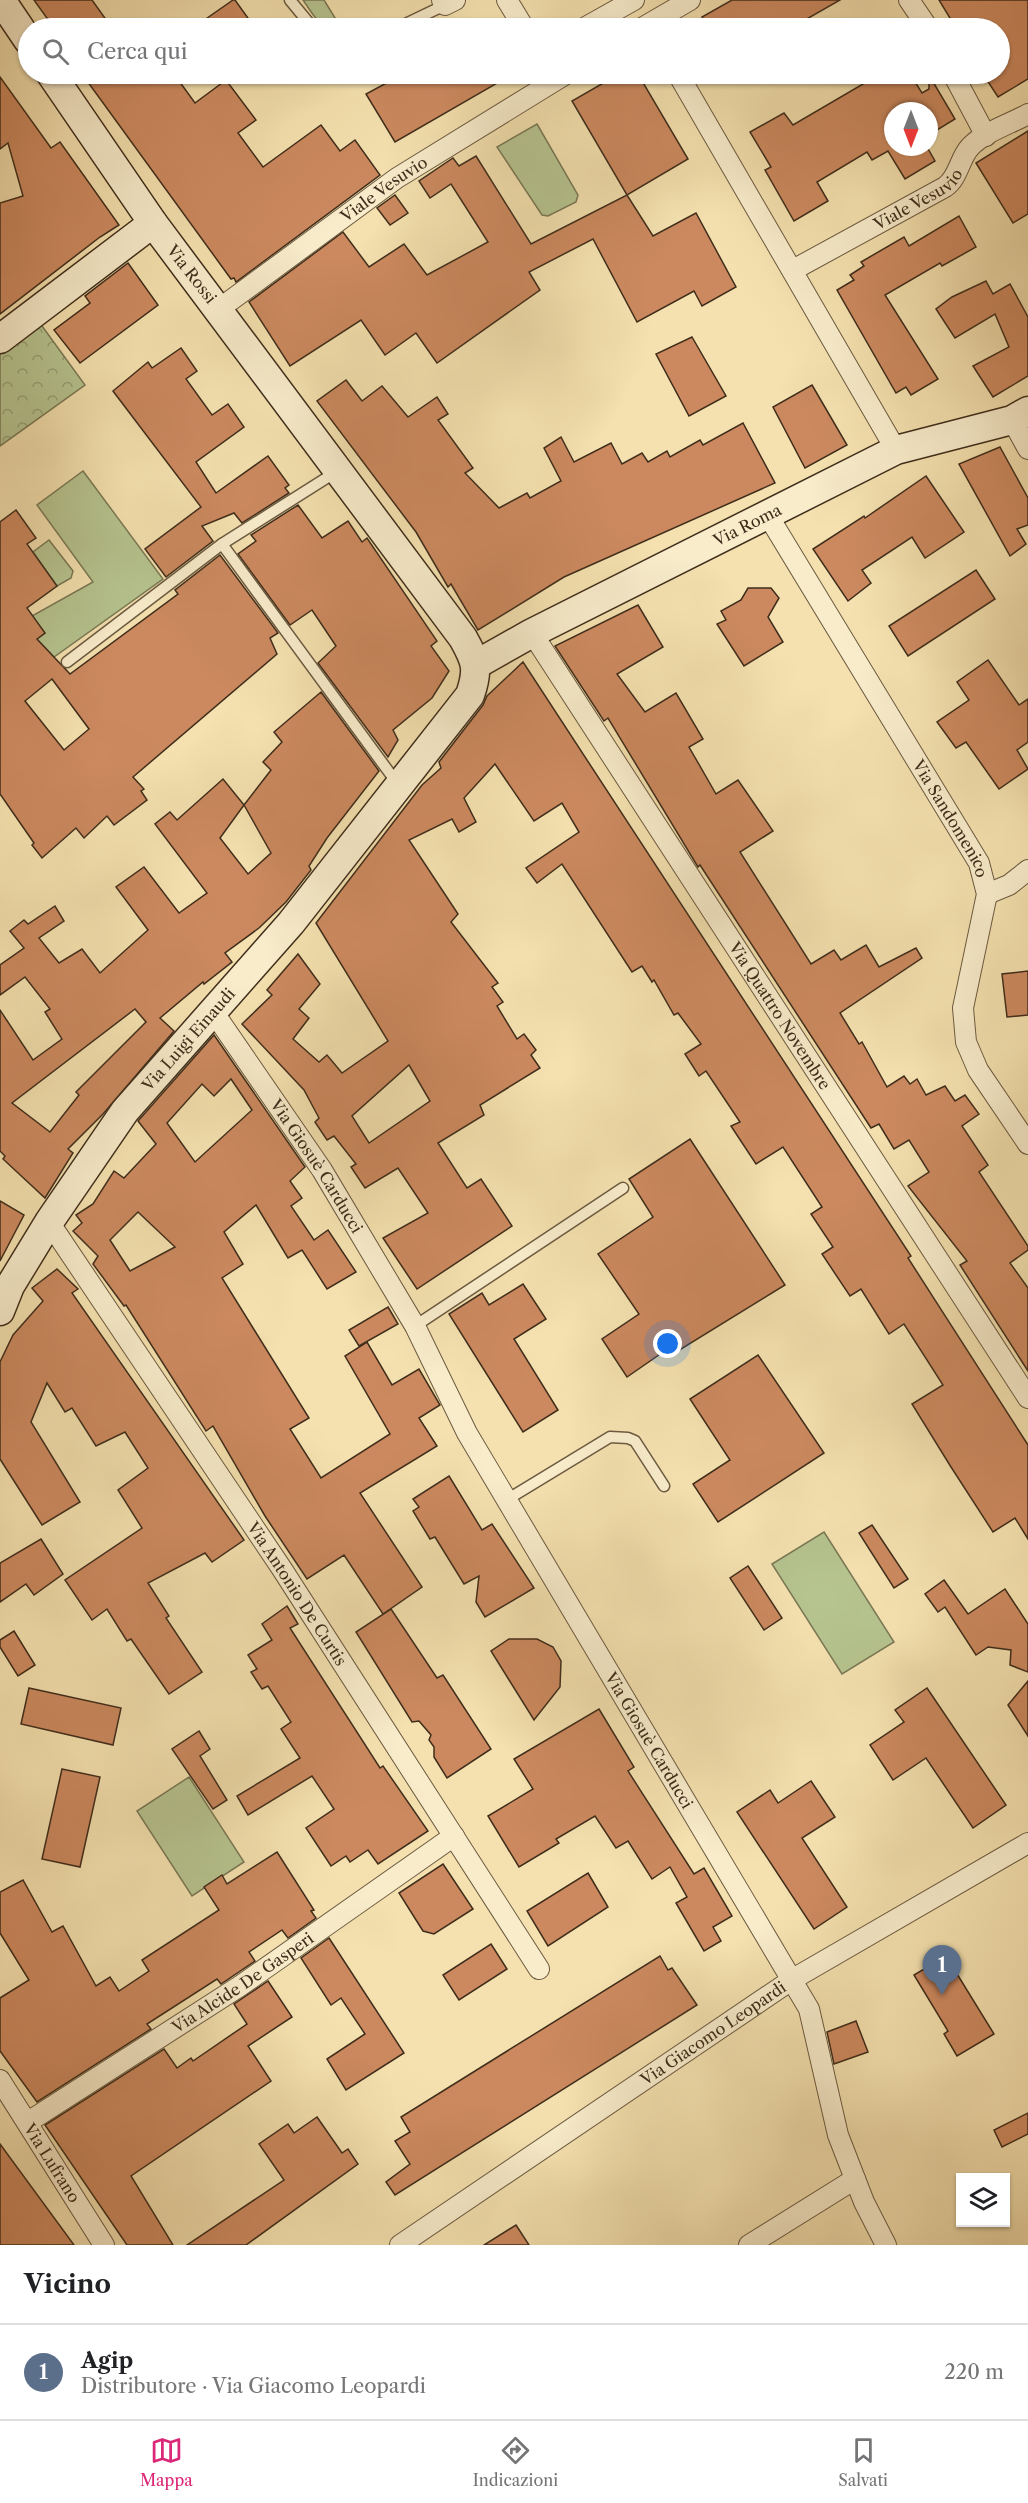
<!DOCTYPE html>
<html lang="it">
<meta charset="utf-8">
<style>
body{margin:0;font-family:"Libre Caslon Text",serif;background:#f2f2f2;color:#202124}
.controls{position:absolute;right:18px;bottom:18px;display:grid;overflow:hidden;border-radius:0px;box-shadow:0 2px 4px #0004}
.controls button{width:54px;height:54px;display:grid;place-items:center;padding:0;border:0;border-bottom:2px solid #e0e0e0;background:#fff;color:#202124;font:30px sans-serif}
.compass{position:absolute;left:884px;top:102px;width:54px;height:54px;border-radius:50%;background:#fff;box-shadow:0 2px 4px #0004;rotate:180deg}
.you{position:absolute;left:668px;top:1344px;width:21px;height:21px;margin:-15px;border:4px solid #fff;border-radius:50%;background:#1a73e8;box-shadow:0 0 0 9px #1a73e833}
.badge{display:grid;place-items:center;width:39px;height:39px;border-radius:50%;background:#db2777;color:#fff;font-size:20px;font-weight:700}
.pin{position:absolute;translate:-50% -50px;filter:drop-shadow(0 2px 3px #0008)}
.pin::after{content:'';position:absolute;top:32px;width:21px;height:18px;background:inherit;clip-path:polygon(0 0,100% 0,50% 100%)}
.list{margin:0;padding:0;list-style:none}
h2{display:flex;justify-content:space-between;align-items:center;height:78px;margin:0;padding:0 24px;font-size:26px}
h2 small{font-size:20px;font-weight:400;color:#757577}
.list li{display:grid;grid-template-columns:39px 1fr auto;gap:18px;align-items:center;box-sizing:border-box;height:96px;padding:0 24px;border-top:2px solid #e0e0e0}
.list b{display:block;font-size:22px;white-space:nowrap}
.list p{margin:0;font-size:20px;white-space:nowrap;color:#757577}
.list em{font-size:20px;font-style:normal;color:#757577}
.icon{flex:none;width:33px;height:33px;fill:none;stroke:currentColor;stroke-width:2;stroke-linecap:round;stroke-linejoin:round}
.map{position:relative;flex:none;width:1028px;height:2245px;overflow:hidden}
.search{position:absolute;background:#fff;box-shadow:0 2px 4px #0004;left:18px;right:18px;top:18px;height:66px;display:flex;align-items:center;gap:15px;box-sizing:border-box;padding:0 21px;border-radius:33px;color:#757577;font-size:22px}
.sheet{height:174px;background:#fff}
nav{display:flex;justify-content:space-around;align-items:center;box-sizing:border-box;height:84px;border-top:2px solid #e0e0e0;background:#fff;font-size:16px;color:#757577}
nav a{display:grid;justify-items:center;gap:3px}
nav .on{color:#db2777}
.map>svg:first-child{display:block}
.grass{fill:#b6c48f;stroke:#7a7855;stroke-width:1.5}
.park{fill:url(#park-crowns);stroke:#7a7855;stroke-width:1.5}
.building{fill:#cc895f;stroke:#3f2d1b;stroke-width:1.5;fill-rule:evenodd}
.lines{fill:none;stroke-linecap:round;stroke-linejoin:round}
.lane-casing{stroke:#6c5a40;stroke-width:13}
.street-casing{stroke:#6c5a40;stroke-width:22}
.secondary-casing{stroke:#3f2d1b;stroke-width:31}
.lane{stroke:#f8eccb;stroke-width:10}
.street{stroke:#f8eccb;stroke-width:20}
.secondary{stroke:#f8eccb;stroke-width:28}
.labels{text-anchor:middle;dominant-baseline:central;stroke-width:5;stroke-linejoin:round;paint-order:stroke}
.street-label{font-size:16px;fill:#3f2d1b;stroke:#f8eccb}
</style>
<div class="map">
<svg width="1028" height="2245" viewBox="0 0 1028 2245">
<defs>
<pattern id="park-crowns" width="20" height="18" patternUnits="userSpaceOnUse" patternTransform="scale(1.5)"><rect width="20" height="18" fill="#b6c48f"/><path d="M2 6a3 3 0 1 1 6 0M12 15a3 3 0 1 1 6 0" fill="none" stroke="#95a074"/></pattern>
</defs>
<rect width="100%" height="100%" fill="#f4e1af"/>
<filter id="stains"><feTurbulence type="fractalNoise" baseFrequency=".00333" numOctaves="4"/><feColorMatrix values="0 0 0 0 .2 0 0 0 0 .09 0 0 0 0 .02 0 0 0 .5 -.17"/></filter>
<radialGradient id="worn" r=".72"><stop offset=".6" stop-color="#630" stop-opacity="0"/><stop offset="1" stop-color="#630" stop-opacity=".3"/></radialGradient>
<g class="grass">
<path d="M 303,0 L 324,0 L 340,26 C 321,34 312,12 303,0 Z"/>
<polygon points="537,124 578,195 576,202 548,216 542,215 497,147"/>
<polygon points="83,471 163,579 54,657 14,656 45,633 32,616 93,582 37,505"/>
<polygon points="49,540 73,571 71,578 57,586 33,552"/>
<polygon points="824,1532 894,1642 842,1674 772,1564"/>
<polygon points="189,1777 244,1862 192,1896 137,1811"/>
</g>
<polygon class="park" points="26,304 85,385 0,446 0,323"/>
<g class="building">
<polygon points="34,0 92,0 112,28 54,28"/>
<polygon points="235,0 255,28 193,28 233,0"/>
<polygon points="732,0 840,0 791,28 709,28 702,17"/>
<polygon points="939,0 1028,0 1028,79 998,97 983,74 999,74 999,28 956,28"/>
<polygon points="82,74 174,74 195,103 226,80 256,120 238,133 263,167 321,125 340,151 355,140 380,175 236,282 234,278 231,279"/>
<polygon points="403,74 513,74 395,142 366,94"/>
<polygon points="619,74 638,74 688,159 627,195 572,101"/>
<polygon points="880,74 910,74 922,93 929,89 929,75 955,119 929,135 929,111 893,111 893,147 927,147 935,161 905,179 888,151 872,160 867,152 817,182 828,201 794,221 765,170 771,167 750,132 784,113 793,125"/>
<polygon points="0,77 51,148 60,142 119,225 100,237 0,314 0,203 23,196 8,143 0,149"/>
<polygon points="1028,131 1028,214 1013,223 976,163"/>
<polygon points="476,156 531,244 627,195 653,236 696,213 736,287 702,306 694,291 637,322 593,239 529,272 540,290 437,363 416,333 385,355 361,320 290,366 249,302 343,232 369,267 404,244 427,275 488,242 451,184 430,198 419,181 453,158 459,166"/>
<polygon points="395,195 408,213 390,225 377,208"/>
<polygon points="959,216 976,247 942,266 940,263 885,295 938,379 911,395 906,387 896,393 837,290 854,280 850,275 864,266 861,262 904,237 909,246"/>
<polygon points="128,263 158,305 80,363 54,330 90,303 85,296"/>
<polygon points="986,281 993,294 1010,284 1028,317 1028,376 993,397 973,366 1009,347 995,314 955,338 936,309 952,297"/>
<polygon points="692,337 726,396 689,416 656,354"/>
<polygon points="181,348 197,371 186,379 212,415 228,404 244,427 196,462 216,493 268,456 289,485 285,488 289,493 242,523 234,513 202,526 213,541 166,577 145,549 201,507 113,391 148,362 152,368"/>
<polygon points="346,380 362,401 382,386 408,417 437,397 448,414 438,420 473,468 465,473 499,508 527,493 530,498 561,481 544,448 561,437 574,462 611,443 622,464 642,453 648,462 667,451 670,457 700,440 703,445 743,423 775,483 564,577 478,630 451,584 448,587 416,532 317,401"/>
<polygon points="812,385 847,445 805,468 773,407"/>
<polygon points="1000,447 1028,498 1028,525 1017,529 1026,544 1010,556 959,464"/>
<polygon points="926,476 964,532 925,558 912,537 862,570 871,583 848,601 813,549 864,516 865,518"/>
<polygon points="298,505 322,538 348,521 362,542 367,538 437,641 431,646 449,671 432,698 393,730 398,740 388,757 318,663 336,646 312,610 290,625 238,554 256,541 251,535"/>
<path d="M 16,510 L 36,538 L 27,544 L 57,586 L 27,608 L 45,633 L 37,639 L 70,674 L 178,594 L 175,590 L 220,555 L 278,633 L 270,638 L 277,654 L 133,777 L 144,789 L 141,791 L 147,800 L 114,825 L 107,816 L 84,838 L 76,828 L 42,858 L 32,845 L 34,843 L 0,794 L 0,522 ZM 52,679 L 89,729 L 64,750 L 25,701 Z"/>
<polygon points="976,570 995,599 908,656 889,626"/>
<polygon points="748,588 771,588 779,598 768,617 783,642 744,666 717,624 726,620 721,611 741,600"/>
<polygon points="638,605 663,647 617,674 645,712 676,693 703,739 689,747 716,794 738,780 773,831 740,852 811,964 834,950 841,960 866,945 879,967 916,948 922,958 840,1013 859,1044 862,1042 887,1087 904,1076 910,1084 917,1079 926,1095 945,1086 955,1101 965,1095 979,1114 962,1126 988,1165 979,1172 1028,1246 1028,1250 1010,1263 1028,1288 1028,1371 960,1265 967,1261 908,1186 929,1172 909,1140 894,1149 879,1124 871,1128 700,865 698,867 608,718 604,721 555,646"/>
<polygon points="988,660 1019,705 1028,699 1028,742 1017,750 1028,769 999,789 966,742 956,748 937,722 969,700 957,682"/>
<path d="M 523,662 L 911,1256 L 908,1258 L 1028,1445 L 1028,1539 L 1015,1518 L 993,1532 L 951,1467 L 912,1404 L 943,1385 L 904,1324 L 889,1334 L 861,1289 L 850,1296 L 822,1254 L 833,1247 L 811,1214 L 822,1207 L 783,1147 L 756,1164 L 731,1126 L 740,1122 L 706,1071 L 699,1076 L 685,1054 L 701,1044 L 678,1013 L 674,1015 L 654,980 L 652,982 L 642,966 L 632,972 L 562,864 L 537,883 L 526,868 L 579,832 L 562,803 L 534,821 L 495,764 L 464,798 L 476,822 L 459,832 L 452,819 L 409,840 L 458,914 L 451,922 L 498,983 L 492,987 L 503,1002 L 497,1006 L 517,1039 L 524,1034 L 536,1050 L 531,1055 L 540,1068 L 480,1105 L 484,1115 L 438,1143 L 467,1188 L 481,1179 L 512,1226 L 417,1289 L 383,1238 L 428,1213 L 398,1168 L 365,1188 L 351,1167 L 356,1164 L 334,1136 L 327,1140 L 315,1122 L 319,1118 L 304,1090 L 242,1024 L 272,995 L 267,990 L 298,954 L 320,984 L 299,1009 L 309,1018 L 293,1039 L 319,1062 L 327,1055 L 342,1073 L 388,1041 L 316,923 L 422,785 L 441,768 L 439,762 L 483,705 L 487,696 ZM 409,1065 L 430,1101 L 369,1143 L 352,1116 Z"/>
<path d="M 321,692 L 379,771 L 327,838 L 309,866 L 311,870 L 286,902 L 259,928 L 225,953 L 232,962 L 204,984 L 203,982 L 160,1018 L 174,1031 L 103,1114 L 68,1149 L 73,1153 L 45,1198 L 3,1159 L 5,1156 L 0,1151 L 0,1010 L 33,1060 L 62,1039 L 45,1012 L 50,1009 L 25,977 L 0,995 L 0,965 L 24,948 L 10,931 L 24,920 L 28,924 L 55,906 L 64,921 L 39,938 L 59,963 L 82,949 L 100,973 L 148,930 L 116,887 L 144,867 L 179,913 L 207,893 L 155,824 L 170,812 L 177,820 L 223,779 L 244,805 L 271,770 L 263,762 L 282,742 L 274,732 ZM 244,805 L 271,853 L 248,874 L 220,838 ZM 135,1009 L 146,1022 L 76,1092 L 79,1095 L 50,1132 L 12,1103 Z"/>
<polygon points="1028,971 1028,1015 1007,1017 1002,974"/>
<path d="M 214,1035 L 305,1167 L 290,1181 L 302,1198 L 291,1206 L 314,1240 L 328,1230 L 356,1272 L 327,1289 L 302,1250 L 288,1258 L 256,1205 L 224,1232 L 243,1264 L 222,1278 L 309,1418 L 290,1429 L 321,1478 L 390,1434 L 345,1356 L 367,1342 L 392,1385 L 419,1369 L 440,1405 L 419,1418 L 437,1446 L 360,1493 L 422,1587 L 383,1614 L 344,1555 L 307,1579 L 265,1516 L 213,1426 L 206,1431 L 126,1305 L 124,1306 L 93,1264 L 98,1256 L 73,1231 L 82,1223 L 76,1215 L 93,1204 L 114,1171 L 124,1178 L 156,1144 L 138,1121 ZM 231,1079 L 252,1110 L 195,1162 L 167,1123 L 202,1084 L 214,1096 ZM 138,1212 L 175,1247 L 130,1271 L 110,1240 Z"/>
<polygon points="690,1139 785,1285 673,1354 669,1348 627,1377 602,1339 639,1314 598,1254 653,1217 629,1179"/>
<polygon points="0,1201 24,1215 0,1261"/>
<polygon points="57,1269 78,1289 72,1293 244,1540 212,1562 205,1553 148,1583 169,1616 166,1618 202,1672 169,1694 131,1639 127,1641 107,1609 92,1620 65,1580 142,1528 118,1490 148,1468 125,1432 96,1446 72,1408 65,1412 47,1383 31,1422 80,1502 42,1525 0,1459 0,1362 13,1335 43,1301 32,1288"/>
<polygon points="523,1284 546,1319 514,1339 558,1410 523,1432 449,1314 482,1293 489,1305"/>
<polygon points="388,1307 398,1324 359,1346 349,1330"/>
<polygon points="758,1355 824,1453 718,1522 693,1484 730,1460 690,1399"/>
<polygon points="449,1476 482,1530 492,1524 534,1588 485,1617 476,1602 479,1576 464,1584 435,1537 430,1539 413,1511 419,1507 413,1499"/>
<polygon points="872,1525 908,1579 894,1588 859,1533"/>
<polygon points="41,1539 63,1574 34,1595 26,1584 0,1602 0,1563"/>
<polygon points="748,1566 782,1618 764,1630 730,1578"/>
<polygon points="944,1580 968,1614 1005,1589 1028,1624 1028,1672 1010,1665 1011,1650 988,1647 976,1655 945,1607 938,1612 925,1594"/>
<polygon points="287,1606 298,1624 290,1628 380,1768 383,1766 428,1831 378,1864 368,1850 350,1862 346,1856 331,1866 306,1828 334,1809 312,1776 248,1815 237,1796 300,1758 281,1729 291,1722 268,1686 262,1689 251,1672 257,1669 248,1655 272,1640 262,1624"/>
<polygon points="391,1609 437,1678 443,1675 491,1749 447,1778 434,1757 434,1747 429,1740 431,1735 419,1721 412,1722 356,1632"/>
<polygon points="14,1631 35,1665 18,1676 0,1647 0,1640"/>
<polygon points="509,1639 537,1639 553,1647 561,1661 560,1687 534,1720 491,1651"/>
<polygon points="1028,1681 1028,1736 1008,1705"/>
<polygon points="29,1688 121,1708 113,1745 21,1724"/>
<polygon points="927,1688 1006,1805 973,1828 926,1758 893,1780 870,1745 904,1722 895,1710"/>
<polygon points="599,1709 634,1767 628,1771 694,1874 704,1868 732,1916 713,1927 721,1941 704,1951 676,1903 687,1897 670,1867 652,1879 628,1841 616,1848 595,1816 556,1839 559,1843 519,1867 488,1816 533,1789 514,1759"/>
<polygon points="199,1731 210,1749 200,1756 227,1800 213,1809 172,1749"/>
<polygon points="62,1769 100,1777 80,1867 42,1859"/>
<polygon points="811,1781 835,1817 802,1838 847,1907 814,1929 737,1812 770,1790 778,1803"/>
<polygon points="277,1852 314,1910 311,1911 316,1918 288,1938 282,1930 249,1952 255,1961 221,1984 217,1979 147,2024 151,2029 37,2102 0,2051 0,1998 29,1980 0,1933 0,1892 23,1880 52,1932 63,1926 96,1986 110,1977 119,1991 149,1971 142,1960 219,1910 204,1887 222,1875 227,1884"/>
<polygon points="443,1864 473,1909 434,1934 423,1931 399,1893"/>
<polygon points="588,1873 608,1907 548,1946 527,1911"/>
<polygon points="329,1938 404,2053 346,2090 327,2059 365,2034 341,1998 331,2005 301,1958"/>
<polygon points="491,1944 507,1969 459,2000 443,1975"/>
<polygon points="660,1956 668,1970 672,1968 697,2005 395,2195 386,2182 410,2164 395,2141 410,2132 401,2117"/>
<polygon points="946,1956 994,2034 957,2056 944,2034 948,2031 914,1975"/>
<polygon points="268,1981 292,2017 248,2046 271,2081 131,2176 173,2245 127,2245 45,2125 164,2049 177,2068 191,2058 193,2061 247,2024 234,2004"/>
<polygon points="856,2021 868,2052 834,2064 827,2032"/>
<polygon points="1028,2113 1028,2134 1002,2147 994,2130"/>
<polygon points="317,2117 342,2153 348,2149 358,2164 246,2245 187,2245 284,2180 259,2144 288,2124 294,2133"/>
<polygon points="0,2144 74,2245 0,2245"/>
<polygon points="516,2225 529,2245 484,2245"/>
</g>
<g class="lines">
<defs>
<g id="lane">
<polyline points="290,0 313,28"/>
<polyline points="397,28 445,5"/>
<polyline points="222,544 397,783"/>
<polyline points="67,662 222,544 336,472"/>
<polyline points="415,1326 623,1188"/>
<polyline points="508,1499 610,1437 628,1438 635,1441 664,1486"/>
</g>
<g id="street">
<polyline points="442,0 445,5 455,0"/>
<polyline points="507,0 524,28"/>
<polyline points="909,0 928,28"/>
<polyline points="584,28 634,0"/>
<polyline points="642,28 690,0"/>
<polyline points="678,74 896,450"/>
<polyline points="953,74 986,136"/>
<path id="s1" d="M 793,270 L 945,187 C 959,177 959,159 970,147 C 984,132 1010,124 1028,114"/>
<path id="s2" d="M 219,309 L 397,178 L 566,74"/>
<polyline points="1012,420 1028,449"/>
<path id="s3" d="M 767,514 L 979,863 L 987,894 L 963,1008 L 966,1042 L 978,1070 L 1028,1144"/>
<path id="s4" d="M 532,633 L 1028,1398"/>
<polyline points="987,894 1009,885 1028,870"/>
<path id="s5" d="M 212,1010 L 322,1170 L 415,1326 L 467,1433 L 809,2009 L 838,2135 L 864,2202 L 886,2245"/>
<path id="s6" d="M 49,1222 L 282,1569 L 539,1969"/>
<path id="s7" d="M 0,2080 L 104,2245"/>
<path id="s8" d="M 28,2122 L 240,1986 L 454,1836"/>
<path id="s9" d="M 400,2245 L 793,1979 L 1028,1843"/>
<polyline points="749,2245 855,2179"/>
</g>
<g id="secondary">
<polyline points="1,0 28,40"/>
<polyline points="0,339 153,223"/>
<path id="s10" d="M 477,664 L 532,633 L 896,450 L 1012,420 L 1028,411"/>
<path id="s11" d="M 0,1311 L 10,1286 L 49,1222 L 125,1111 L 291,923 L 470,695 C 479,669 476,661 463,638 L 153,223 L 51,74"/>
</g>
</defs>
<use href="#lane" class="lane-casing"/>
<use href="#street" class="street-casing"/>
<use href="#secondary" class="secondary-casing"/>
<use href="#lane" class="lane"/>
<use href="#street" class="street"/>
<use href="#secondary" class="secondary"/>
</g>
<g class="labels">
<g class="street-label">
<text stroke="none"><textPath href="#s2" startOffset="204">Viale Vesuvio</textPath></text>
<text stroke="none"><textPath href="#s1" startOffset="144">Viale Vesuvio</textPath></text>
<text transform="translate(192 274) rotate(52)">Via Rossi</text>
<text stroke="none"><textPath href="#s10" startOffset="304">Via Roma</textPath></text>
<text stroke="none"><textPath href="#s3" startOffset="356">Via Sandomenico</textPath></text>
<text stroke="none"><textPath href="#s4" startOffset="456">Via Quattro Novembre</textPath></text>
<text stroke="none"><textPath href="#s11" startOffset="332">Via Luigi Einaudi</textPath></text>
<text stroke="none"><textPath href="#s5" startOffset="188">Via Giosuè Carducci</textPath></text>
<text stroke="none"><textPath href="#s6" startOffset="447">Via Antonio De Curtis</textPath></text>
<text stroke="none"><textPath href="#s5" startOffset="852">Via Giosuè Carducci</textPath></text>
<text stroke="none"><textPath href="#s8" startOffset="256">Via Alcide De Gasperi</textPath></text>
<text stroke="none"><textPath href="#s9" startOffset="378">Via Giacomo Leopardi</textPath></text>
<text stroke="none"><textPath href="#s7" startOffset="98">Via Lufrano</textPath></text>
</g>
</g>
<rect width="100%" height="100%" filter="url(#stains)"/>
<rect width="100%" height="100%" fill="url(#worn)"/>
</svg>
<div class="controls">
<button><svg class="icon" aria-label="layers" viewBox="0 0 24 24"><path d="M12 4l9 5-9 5-9-5zM3 14l9 5 9-5"/></svg></button>
</div>
<svg class="compass" viewBox="-18 -18 36 36"><path d="M0-13l5 13h-10z" fill="#e53935"/><path d="M0 13l5-13h-10z" fill="#757577"/></svg>
<div class="you"></div>
<div class="pin badge" style="left:942px;top:1995px;background:#5c6f8a">1</div>
<div class="search"><svg class="icon" aria-label="search" viewBox="0 0 24 24"><circle cx="10" cy="10" r="6"/><path d="M15 15l6 6"/></svg>Cerca qui</div>
</div>
<section class="sheet">
<h2>Vicino<small></small></h2>
<ul class="list">
<li><span class="badge" style="background:#5c6f8a">1</span><div><b>Agip</b><p>Distributore · Via Giacomo Leopardi</p></div><em>220 m</em></li>
</ul>
</section>
<nav>
<a class="on"><svg class="icon" aria-label="map" viewBox="0 0 24 24"><path d="M3 6l6-2 6 2 6-2v14l-6 2-6-2-6 2zM9 4v14M15 6v14"/></svg>Mappa</a>
<a><svg class="icon" aria-label="directions" viewBox="0 0 24 24"><path d="M12 3l9 9-9 9-9-9zM9 14v-3h6M13 9l2 2-2 2"/></svg>Indicazioni</a>
<a><svg class="icon" aria-label="saved" viewBox="0 0 24 24"><path d="M7 4h10v16l-5-4-5 4z"/></svg>Salvati</a>
</nav>
